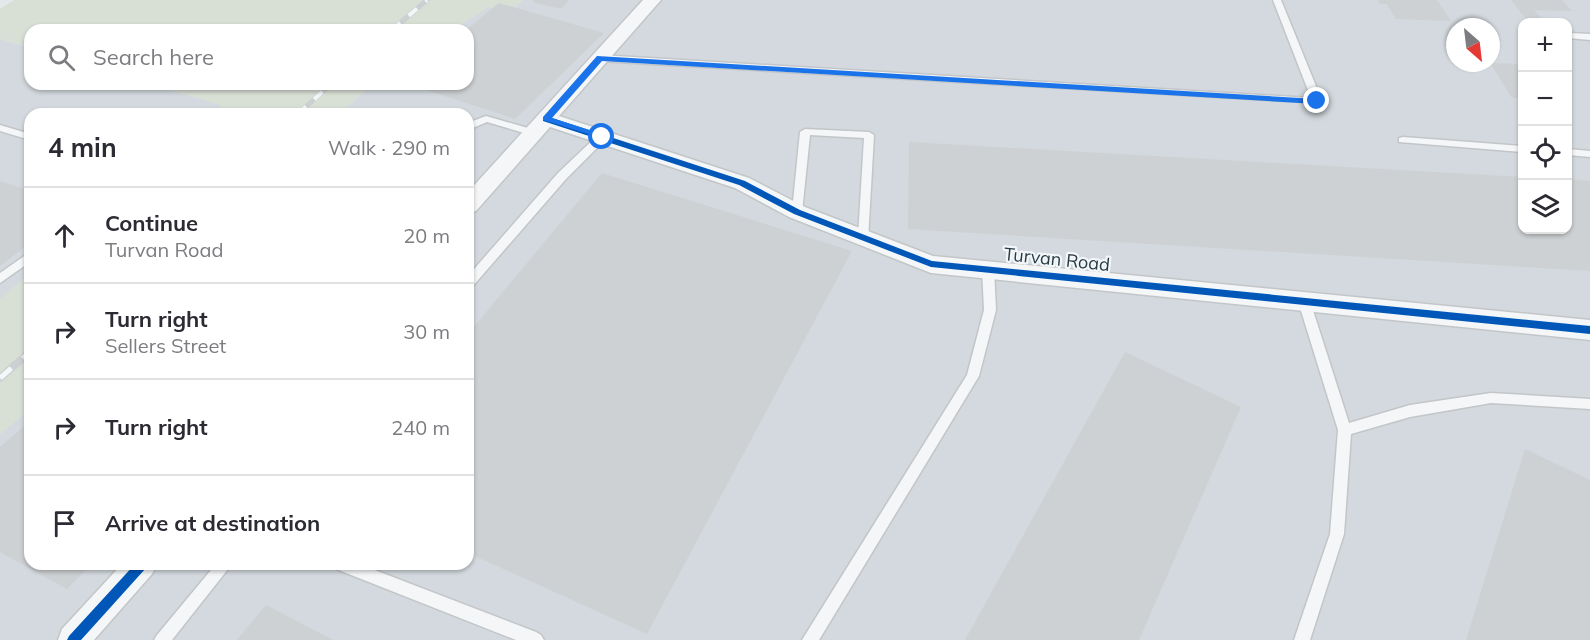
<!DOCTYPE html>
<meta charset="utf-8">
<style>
body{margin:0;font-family:Mulish,sans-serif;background:#f7f7f7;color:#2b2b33}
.controls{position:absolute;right:18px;top:18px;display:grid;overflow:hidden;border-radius:12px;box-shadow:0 2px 4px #0004}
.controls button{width:54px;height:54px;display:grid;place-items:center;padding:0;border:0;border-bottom:2px solid #e1e1e2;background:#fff;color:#2b2b33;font:30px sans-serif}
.compass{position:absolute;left:1446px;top:18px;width:54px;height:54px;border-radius:50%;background:#fff;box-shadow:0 2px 4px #0004;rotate:152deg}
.stop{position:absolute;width:18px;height:18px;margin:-14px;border:4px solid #1a73e8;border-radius:50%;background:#fff}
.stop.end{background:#1a73e8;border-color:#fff;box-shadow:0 2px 6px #0008}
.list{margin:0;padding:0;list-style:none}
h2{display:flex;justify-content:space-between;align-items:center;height:78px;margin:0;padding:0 24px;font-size:26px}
h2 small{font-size:20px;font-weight:400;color:#7c7c81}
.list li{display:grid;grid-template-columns:39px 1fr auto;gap:18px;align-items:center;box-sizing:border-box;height:96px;padding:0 24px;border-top:2px solid #e1e1e2}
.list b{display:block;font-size:22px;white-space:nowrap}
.list p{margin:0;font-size:20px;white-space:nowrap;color:#7c7c81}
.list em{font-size:20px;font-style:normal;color:#7c7c81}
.icon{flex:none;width:33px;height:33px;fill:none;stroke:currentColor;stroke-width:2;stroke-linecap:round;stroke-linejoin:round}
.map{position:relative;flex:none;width:1590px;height:640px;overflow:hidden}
.search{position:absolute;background:#fff;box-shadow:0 2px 4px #0004;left:24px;top:24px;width:450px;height:66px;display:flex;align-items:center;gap:15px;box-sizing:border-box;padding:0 21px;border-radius:18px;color:#7c7c81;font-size:22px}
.panel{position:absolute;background:#fff;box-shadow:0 2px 4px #0004;left:24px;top:108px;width:450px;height:462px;border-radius:18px}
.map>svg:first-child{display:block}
.built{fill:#d3d9de;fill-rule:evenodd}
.green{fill:#d8dfd5}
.building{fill:#ced1d3}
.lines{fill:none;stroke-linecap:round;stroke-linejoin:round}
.lane-casing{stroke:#c3c6c8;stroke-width:3}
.street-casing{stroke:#c3c6c8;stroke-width:3}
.lane{fill:#f4f6f7;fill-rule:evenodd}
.street{fill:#f4f6f7;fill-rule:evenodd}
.rail-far1-casing{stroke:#cdd0d2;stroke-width:5}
.rail-casing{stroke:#cdd0d2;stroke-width:8}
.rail-far1{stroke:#f3f7f9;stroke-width:4;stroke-dasharray:11;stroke-linecap:butt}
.rail{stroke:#f3f7f9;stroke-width:5;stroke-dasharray:15;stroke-linecap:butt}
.cycleway-casing{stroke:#f3f7f9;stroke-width:4}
.cycleway{fill:#0057b8;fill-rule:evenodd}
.route{fill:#1a73e8}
.labels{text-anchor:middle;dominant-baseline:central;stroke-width:4.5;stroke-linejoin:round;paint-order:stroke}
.street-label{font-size:18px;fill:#293c46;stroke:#f3f7f9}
</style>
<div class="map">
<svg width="1590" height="640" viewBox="0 0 1590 640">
<rect width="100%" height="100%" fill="#e5e8ea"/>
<g class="built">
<path d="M 523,0 L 1590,0 L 1590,640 L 0,640 L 0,434 L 30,409 L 30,564 L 468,564 L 468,114 L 340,114 L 372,84 L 468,84 L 468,30 L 453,30 L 488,7 L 511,11 ZM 1522,22 L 1568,22 L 1568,230 L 1522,230 ZM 1455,27 L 1491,27 L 1491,63 L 1455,63 Z"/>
<polygon points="0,39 30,48 30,84 150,84 222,105 212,114 30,114 30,274 0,299"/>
</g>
<g class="green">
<polygon points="14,0 523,0 511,11 488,7 453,30 30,30 30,48 0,39 0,9"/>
<polygon points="150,84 372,84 340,114 212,114 221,105"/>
<polygon points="30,274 30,409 0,434 0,299"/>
</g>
<g class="building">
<polygon points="534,0 569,0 561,9 533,2"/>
<polygon points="1378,0 1437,0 1451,21 1396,19 1387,4 1380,4"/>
<polygon points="1511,0 1562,0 1572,11 1534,10 1543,20 1526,19"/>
<polygon points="499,3 604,33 515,119 408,84 468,84 468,30 466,30"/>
<polygon points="1490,63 1520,64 1522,68 1522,98 1512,98"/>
<polygon points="909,142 1522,177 1522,230 1568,230 1568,179 1590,181 1590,271 908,229"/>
<polygon points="602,173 852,251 647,634 468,553 468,334"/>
<polygon points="0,181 30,191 30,243 0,266"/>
<polygon points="1125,352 1241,407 1139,640 965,640"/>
<polygon points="30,421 30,564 92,564 67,589 0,552 0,447"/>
<polygon points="1525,449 1590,480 1590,640 1466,640"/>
<polygon points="266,605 333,640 237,640"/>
</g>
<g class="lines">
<defs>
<g id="lane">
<polygon points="1273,0 1281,0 1322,101 1320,103 600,61 595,58 600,55 1311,98"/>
<polygon points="1571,33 1590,34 1590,40 1568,38 1568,34"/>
<polygon points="486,116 538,131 539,133 534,136 487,122 468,130 468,123"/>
<polygon points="0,125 30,134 30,140 0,131"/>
<polygon points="805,129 869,132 874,135 868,240 860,240 858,237 864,138 810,135 802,212 797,216 792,212 800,132"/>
<polygon points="602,134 606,135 606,139 566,179 472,287 468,288 468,276 558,173 598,135"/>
<polygon points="1403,137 1522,146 1522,152 1399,142 1399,138"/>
<polygon points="1568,149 1590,151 1590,157 1568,155"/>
<polygon points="30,252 30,262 0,283 0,273"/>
<polygon points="988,264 994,268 996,310 979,376 819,640 802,640 967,375 984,310 982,268"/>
<polygon points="1304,296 1310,301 1349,423 1410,405 1491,393 1590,399 1590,409 1491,403 1410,417 1351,434 1344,534 1310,640 1294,640 1330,534 1338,430 1298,301"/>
<polygon points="216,564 232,564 172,640 154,640 157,635"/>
<polygon points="334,564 359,564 536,632 541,635 544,640 516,640 336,569"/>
</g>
<g id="street">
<polygon points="643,0 661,0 559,116 749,178 805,207 933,256 1590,320 1590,340 931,273 789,217 735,188 550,127 476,211 468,214 468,192"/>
<polygon points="122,564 157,564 152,574 94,640 58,640 62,629"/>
</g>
</defs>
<use href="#lane" class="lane-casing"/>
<use href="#street" class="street-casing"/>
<use href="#lane" class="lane"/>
<use href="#street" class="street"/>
<defs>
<g id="rail-far1">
<polyline points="392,30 427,0"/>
<polyline points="298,114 331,84"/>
</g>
<polyline id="rail" points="0,378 30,352"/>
</defs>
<use href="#rail-far1" class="rail-far1-casing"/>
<use href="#rail" class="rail-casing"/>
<use href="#rail-far1" class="rail-far1"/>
<use href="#rail" class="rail"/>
<defs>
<g id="cycleway">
<polygon points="543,117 549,117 745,181 800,210 932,261 1590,326 1590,334 931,267 794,214 739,185 543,121"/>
<polygon points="135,564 147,564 146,568 81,640 67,640 69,636"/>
</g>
</defs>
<use href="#cycleway" class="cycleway-casing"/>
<use href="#cycleway" class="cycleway"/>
</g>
<polygon class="route" points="597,56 1317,99 1321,101 1317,104 602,61 552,118 605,135 605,139 543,120 543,117"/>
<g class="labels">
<g class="street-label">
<text transform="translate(1057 259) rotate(6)">Turvan Road</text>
</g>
</g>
</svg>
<div class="controls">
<button>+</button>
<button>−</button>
<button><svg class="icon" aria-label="locate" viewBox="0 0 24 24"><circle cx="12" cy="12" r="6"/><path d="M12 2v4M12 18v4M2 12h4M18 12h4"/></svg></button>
<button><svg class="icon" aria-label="layers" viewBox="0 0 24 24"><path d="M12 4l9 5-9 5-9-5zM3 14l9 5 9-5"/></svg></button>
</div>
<svg class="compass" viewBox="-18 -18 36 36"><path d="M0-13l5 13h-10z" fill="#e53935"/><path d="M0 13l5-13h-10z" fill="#7c7c81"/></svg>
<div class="stop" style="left:602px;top:137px"></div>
<div class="stop end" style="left:1317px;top:101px"></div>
<div class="search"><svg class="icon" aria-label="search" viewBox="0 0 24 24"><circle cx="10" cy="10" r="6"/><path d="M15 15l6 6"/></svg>Search here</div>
<section class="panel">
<h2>4 min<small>Walk · 290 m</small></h2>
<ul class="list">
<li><svg class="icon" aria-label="ahead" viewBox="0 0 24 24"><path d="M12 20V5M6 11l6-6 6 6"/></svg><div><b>Continue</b><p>Turvan Road</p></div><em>20 m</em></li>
<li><svg class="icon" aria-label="right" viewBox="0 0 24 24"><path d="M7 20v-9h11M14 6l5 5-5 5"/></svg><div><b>Turn right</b><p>Sellers Street</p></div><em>30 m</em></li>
<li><svg class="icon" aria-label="right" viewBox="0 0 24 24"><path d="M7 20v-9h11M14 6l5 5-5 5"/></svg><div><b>Turn right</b></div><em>240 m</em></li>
<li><svg class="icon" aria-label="arrive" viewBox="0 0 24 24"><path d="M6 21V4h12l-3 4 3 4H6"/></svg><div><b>Arrive at destination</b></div></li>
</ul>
</section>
</div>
